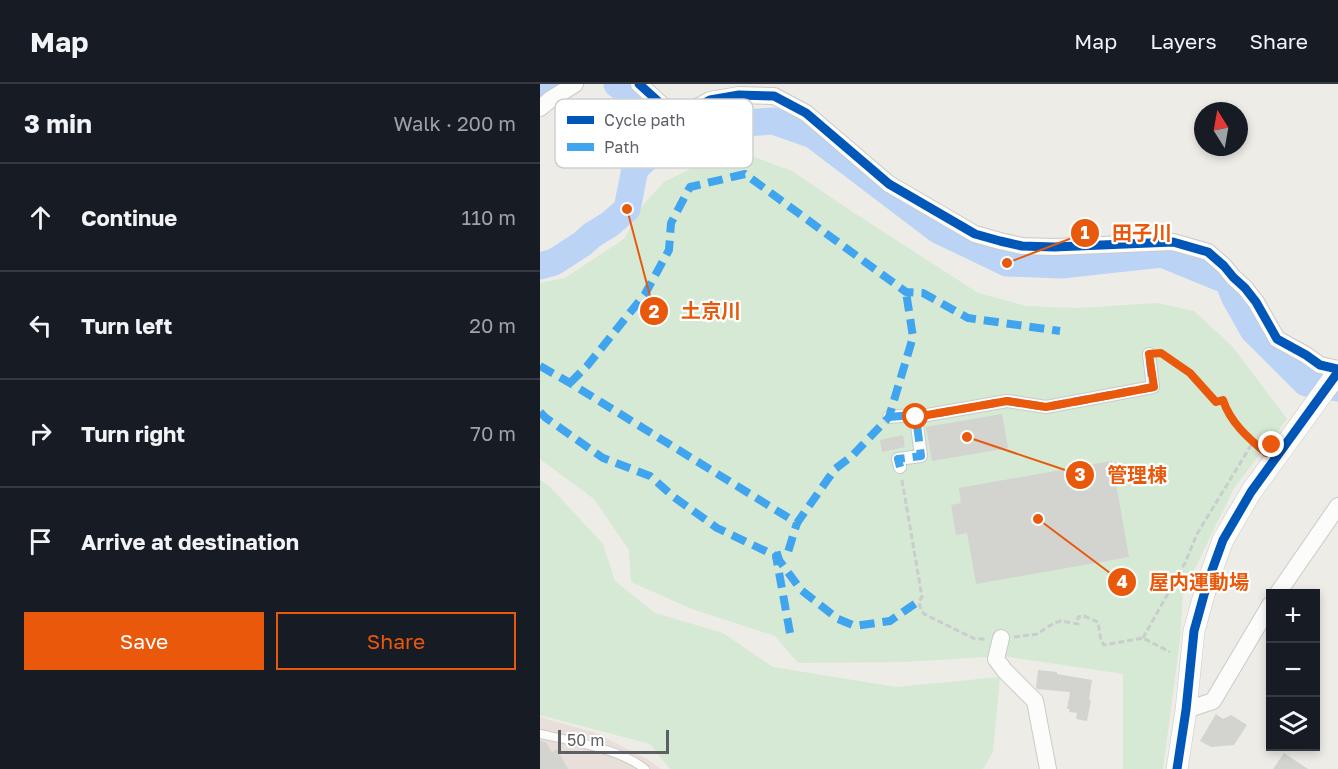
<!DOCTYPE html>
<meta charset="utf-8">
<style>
body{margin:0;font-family:"Golos Text","Noto Sans JP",sans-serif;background:#242831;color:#f1f3f6}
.controls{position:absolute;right:18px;bottom:18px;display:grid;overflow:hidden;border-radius:0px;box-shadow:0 3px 9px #0003}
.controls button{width:54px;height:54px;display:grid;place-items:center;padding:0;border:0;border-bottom:2px solid #363941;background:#171b24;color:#f1f3f6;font:30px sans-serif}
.compass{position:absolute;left:654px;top:18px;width:54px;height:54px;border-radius:50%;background:#171b24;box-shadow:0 3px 9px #0003;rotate:349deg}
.scale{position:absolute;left:18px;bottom:15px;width:111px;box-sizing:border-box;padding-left:6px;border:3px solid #5d5f65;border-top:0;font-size:16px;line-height:21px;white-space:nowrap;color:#5d5f65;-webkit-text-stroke:4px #fff;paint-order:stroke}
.stop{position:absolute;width:18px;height:18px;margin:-14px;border:4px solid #ea580c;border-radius:50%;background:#fff}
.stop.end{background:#ea580c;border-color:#fff;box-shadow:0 2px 6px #0008}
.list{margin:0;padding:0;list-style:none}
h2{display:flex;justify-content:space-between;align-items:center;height:78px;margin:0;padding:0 24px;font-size:26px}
h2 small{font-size:20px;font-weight:400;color:#9ea1a6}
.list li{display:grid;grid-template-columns:39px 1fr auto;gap:18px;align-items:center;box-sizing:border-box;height:108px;padding:0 24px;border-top:2px solid #363941}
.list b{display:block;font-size:22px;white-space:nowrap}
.list em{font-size:20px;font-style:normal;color:#9ea1a6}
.actions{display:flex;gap:12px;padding:18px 24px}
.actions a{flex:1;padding:14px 0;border:2px solid #ea580c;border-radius:0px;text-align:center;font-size:21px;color:#ea580c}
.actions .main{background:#ea580c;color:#fff}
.icon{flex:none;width:33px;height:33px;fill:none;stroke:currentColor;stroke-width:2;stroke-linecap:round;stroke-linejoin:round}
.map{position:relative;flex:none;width:798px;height:685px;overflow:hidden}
header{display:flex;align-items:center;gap:36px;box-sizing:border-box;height:84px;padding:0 30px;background:#171b24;border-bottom:2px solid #363941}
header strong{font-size:28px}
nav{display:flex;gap:33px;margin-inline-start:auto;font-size:21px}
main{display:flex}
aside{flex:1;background:#171b24}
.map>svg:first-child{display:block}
.medical{fill:#e9dfda}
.green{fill:#d5e9d5}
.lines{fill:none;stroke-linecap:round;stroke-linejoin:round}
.river{stroke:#bbd4f6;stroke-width:27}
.building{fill:#d3d3d0}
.service-casing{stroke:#cacac9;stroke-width:10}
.pedestrian-casing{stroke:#cacac9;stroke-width:14}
.minor-casing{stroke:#cacac9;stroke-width:18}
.tertiary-casing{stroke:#cacac9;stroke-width:22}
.path{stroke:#c9cdcb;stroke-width:3;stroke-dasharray:6 3;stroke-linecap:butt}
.service{stroke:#fcfcfb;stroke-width:8}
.pedestrian{stroke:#fcfcfb;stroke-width:12}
.minor{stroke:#fcfcfb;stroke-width:16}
.tertiary{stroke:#fcfcfb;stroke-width:21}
.quiet{stroke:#40a5ee;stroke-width:8;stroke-dasharray:15 8;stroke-linecap:butt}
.cycleway-casing{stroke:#fff;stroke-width:13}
.cycleway{stroke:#0057b8;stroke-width:9}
.route{stroke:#ea580c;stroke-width:8}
.key{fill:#fff;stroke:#cecfd1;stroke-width:1.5}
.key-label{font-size:16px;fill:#5d5f65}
.leader{fill:none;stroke:#e8590c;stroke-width:2}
.callout-dot{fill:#e8590c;stroke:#fff;stroke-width:2}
.mark-label{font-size:18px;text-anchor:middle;font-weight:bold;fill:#fff}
.callout-label{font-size:20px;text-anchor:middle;font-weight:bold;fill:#e8590c;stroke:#fff;stroke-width:4.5;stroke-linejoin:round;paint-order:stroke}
</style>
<header>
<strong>Map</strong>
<nav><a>Map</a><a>Layers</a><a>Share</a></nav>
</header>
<main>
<aside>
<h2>3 min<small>Walk · 200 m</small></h2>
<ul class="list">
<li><svg class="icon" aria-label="ahead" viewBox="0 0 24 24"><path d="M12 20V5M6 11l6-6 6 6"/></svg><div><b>Continue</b></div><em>110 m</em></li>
<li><svg class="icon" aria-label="left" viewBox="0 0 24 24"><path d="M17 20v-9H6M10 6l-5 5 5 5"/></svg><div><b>Turn left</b></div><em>20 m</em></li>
<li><svg class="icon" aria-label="right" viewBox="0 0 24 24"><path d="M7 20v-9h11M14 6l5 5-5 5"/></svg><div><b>Turn right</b></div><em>70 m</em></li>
<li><svg class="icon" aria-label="arrive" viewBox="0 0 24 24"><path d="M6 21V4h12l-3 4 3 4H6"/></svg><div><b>Arrive at destination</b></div></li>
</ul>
<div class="actions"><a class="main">Save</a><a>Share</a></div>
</aside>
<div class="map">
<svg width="798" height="685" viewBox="0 0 798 685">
<rect width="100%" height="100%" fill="#edece7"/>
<polygon class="medical" points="0,633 56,649 107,675 121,685 0,685"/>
<g class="green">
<polygon points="178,71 214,73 252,87 308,125 438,209 486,222 538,224 617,219 654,227 692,262 747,335 694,404 643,509 640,556 623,685 583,685 583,590 463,572 364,578 258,579 235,552 152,525 91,498 89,466 54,415 0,375 0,199 25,194 84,155 103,121 124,98"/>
<polygon points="0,396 9,402 63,460 75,497 115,529 183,549 233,583 356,603 460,593 453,668 443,685 130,685 110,660 0,631"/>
</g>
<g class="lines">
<g class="river">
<polyline points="77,0 127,39 131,51"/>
<polyline points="0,5 4,0"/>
<polyline points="131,51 205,39 233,37 273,51 398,146 467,179 521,181 622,170 688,197 695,214 713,246 766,299 798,304"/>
<polyline points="0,182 14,178 42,160 52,151 70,140 87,125 95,85 131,51"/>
</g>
</g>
<g class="building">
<polygon points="462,330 468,364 392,377 386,343"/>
<polygon points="363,351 365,363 342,368 340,356"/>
<polygon points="572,377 589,473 436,500 427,449 416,451 411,421 421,419 419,404"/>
<polygon points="498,586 517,588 517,590 552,596 549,616 551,616 547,637 536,635 537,629 529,628 530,625 527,625 530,608 497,605 496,603"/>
<polygon points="676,630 683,635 691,631 707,641 694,661 671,663 660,657"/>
<polygon points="0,657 6,658 12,668 17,665 28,685 0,685"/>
<polygon points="744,669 768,685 733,685"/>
</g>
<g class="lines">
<defs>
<path id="service" d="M 0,650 C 32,657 80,665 105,685"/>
<g id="pedestrian">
<polyline points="349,333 372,331 376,333"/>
<polyline points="360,383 358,375 381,372 376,333 467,317 506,323 613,303 609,270"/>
</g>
<g id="minor">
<polyline points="99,0 131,29 144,30 170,16 199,11 234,12 266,29 349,100 435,150 460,157 482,162 514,163 633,158 668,168 684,182 693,193 705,204 716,218 737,255 766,271 780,281 798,285"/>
<polyline points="0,24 11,15 35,0"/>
<polyline points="738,509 798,422"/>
<polyline points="461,554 456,575 465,587 495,617 508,685"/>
<polyline points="646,626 673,617 730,521"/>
</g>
<polyline id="tertiary" points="637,685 646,626 654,547 667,500 683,456 711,408 798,288"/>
</defs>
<use href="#service" class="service-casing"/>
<use href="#pedestrian" class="pedestrian-casing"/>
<use href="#minor" class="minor-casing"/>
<use href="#tertiary" class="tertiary-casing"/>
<g class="path">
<path d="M 621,269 L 649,289 L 676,318 L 683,316 C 690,337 706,352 723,366"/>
<polyline points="362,396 382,513 379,517 380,523 384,530 435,555 447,555"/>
<polyline points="474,553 497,550 514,539 521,537 538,540 538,533 544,532 558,538 561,557 564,561 603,554 630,568"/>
<polyline points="603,554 645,479 657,450 713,358"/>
</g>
<use href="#service" class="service"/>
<use href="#pedestrian" class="pedestrian"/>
<use href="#minor" class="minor"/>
<use href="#tertiary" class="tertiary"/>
<g class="quiet">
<polyline points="0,282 30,299 257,439 295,385 312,372 349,333 373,253 366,208"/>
<polyline points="30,299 47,282 105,210 129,166 131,139 150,103 205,90 366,208 383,209 428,234 520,247"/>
<polyline points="0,328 6,334 63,374 110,392 134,413 177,444 236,472 261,506 298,535 315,542 350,537 379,517"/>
<polyline points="349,333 372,331 376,333"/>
<polyline points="360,383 358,375 381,372 376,333 467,317 506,323 613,303 609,270"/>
<polyline points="250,549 236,472 248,468 257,439"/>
</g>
<defs>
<g id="cycleway">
<polyline points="99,0 131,29 144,30 170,16 199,11 234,12 266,29 349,100 435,150 460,157 482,162 514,163 633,158 668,168 684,182 693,193 705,204 716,218 737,255 766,271 780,281 798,285"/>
<polyline points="637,685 646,626 654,547 667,500 683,456 711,408 798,288"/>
</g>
</defs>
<use href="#cycleway" class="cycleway-casing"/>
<use href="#cycleway" class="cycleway"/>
</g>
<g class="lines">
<path class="route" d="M 376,333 L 467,317 L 506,323 L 614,303 L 609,270 L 621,269 L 650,289 L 676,318 L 683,316 C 690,338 708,354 726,369 L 732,361"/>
</g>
<rect x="15" y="15" width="198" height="69" rx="9" class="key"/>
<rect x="27" y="32" width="27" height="8" fill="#0057b8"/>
<rect x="27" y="59" width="27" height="8" fill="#40a5ee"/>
<g class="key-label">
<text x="64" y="42">Cycle path</text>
<text x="64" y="69">Path</text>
</g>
<path class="leader" d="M467 179L545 149M87 125L114 227M427 353L540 391M498 435L582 498"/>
<g class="callout-dot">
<circle cx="467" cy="179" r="6"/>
<circle cx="87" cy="125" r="6"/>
<circle cx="427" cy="353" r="6"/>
<circle cx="498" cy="435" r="6"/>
<circle cx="545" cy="149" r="15"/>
<circle cx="114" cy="227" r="15"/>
<circle cx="540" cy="391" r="15"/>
<circle cx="582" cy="498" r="15"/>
</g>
<g class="mark-label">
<text x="545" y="155">1</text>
<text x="114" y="234">2</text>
<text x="540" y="397">3</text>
<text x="582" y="504">4</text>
</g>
<g class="callout-label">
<text x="602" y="156">田子川</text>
<text x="171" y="234">土京川</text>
<text x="597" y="398">管理棟</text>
<text x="659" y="505">屋内運動場</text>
</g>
</svg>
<div class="controls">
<button>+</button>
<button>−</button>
<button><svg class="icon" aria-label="layers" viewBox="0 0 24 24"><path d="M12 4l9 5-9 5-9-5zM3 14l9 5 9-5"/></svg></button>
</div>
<svg class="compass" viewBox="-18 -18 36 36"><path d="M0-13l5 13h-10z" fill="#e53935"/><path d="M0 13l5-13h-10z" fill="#9ea1a6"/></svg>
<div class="scale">50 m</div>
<div class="stop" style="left:376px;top:333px"></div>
<div class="stop end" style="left:732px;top:361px"></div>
</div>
</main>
